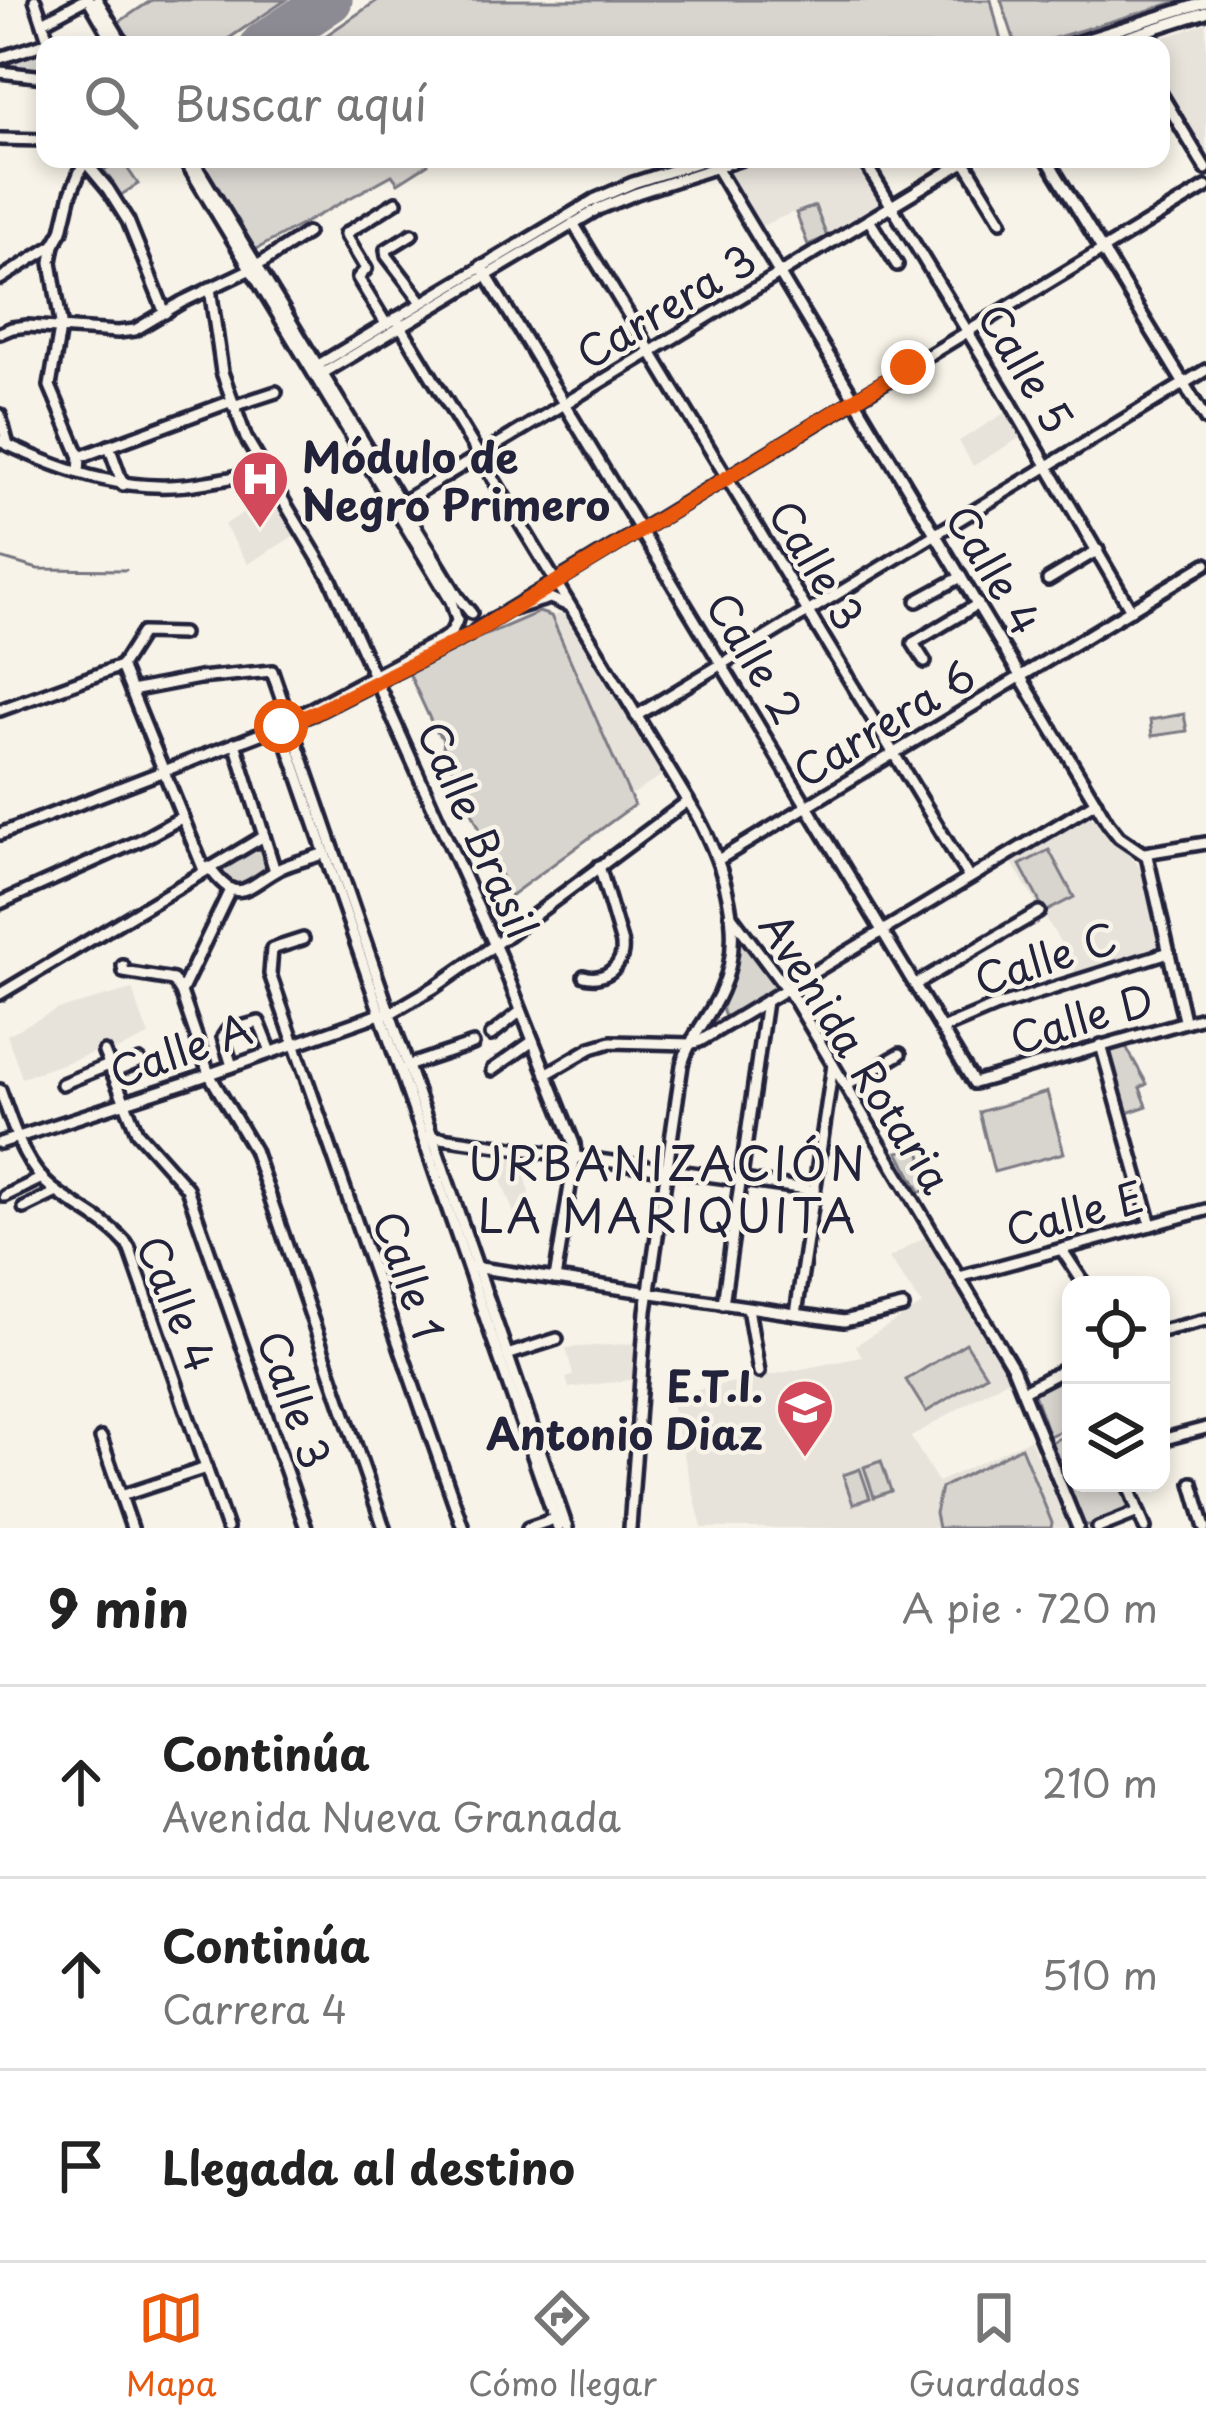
<!DOCTYPE html>
<html lang="es">
<meta charset="utf-8">
<style>
body{margin:0;font-family:"Playpen Sans",sans-serif;background:#f6f6f6;color:#222}
.controls{position:absolute;right:36px;bottom:36px;display:grid;overflow:hidden;border-radius:24px;box-shadow:0 6px 18px #0003}
.controls button{width:108px;height:108px;display:grid;place-items:center;padding:0;border:0;border-bottom:3px solid #e0e0e0;background:#fff;color:#222;font:60px sans-serif}
.stop{position:absolute;width:36px;height:36px;margin:-27px;border:9px solid #ea580c;border-radius:50%;background:#fff}
.stop.end{background:#ea580c;border-color:#fff;box-shadow:0 3px 12px #0008}
.list{margin:0;padding:0;list-style:none}
h2{display:flex;justify-content:space-between;align-items:center;height:156px;margin:0;padding:0 48px;font-size:51px}
h2 small{font-size:39px;font-weight:400;color:#767676}
.list li{display:grid;grid-template-columns:78px 1fr auto;gap:36px;align-items:center;box-sizing:border-box;height:192px;padding:0 48px;border-top:3px solid #e0e0e0}
.list b{display:block;font-size:45px;white-space:nowrap}
.list p{margin:0;font-size:39px;white-space:nowrap;color:#767676}
.list em{font-size:39px;font-style:normal;color:#767676}
.icon{flex:none;width:66px;height:66px;fill:none;stroke:currentColor;stroke-width:2;stroke-linecap:round;stroke-linejoin:round}
.map{position:relative;flex:none;width:1206px;height:1528px;overflow:hidden}
.search{position:absolute;background:#fff;box-shadow:0 6px 18px #0003;left:36px;right:36px;top:36px;height:132px;display:flex;align-items:center;gap:30px;box-sizing:border-box;padding:0 42px;border-radius:24px;color:#767676;font-size:45px}
.sheet{height:732px;background:#fff}
nav{display:flex;justify-content:space-around;align-items:center;box-sizing:border-box;height:168px;border-top:3px solid #e0e0e0;background:#fff;font-size:33px;color:#767676}
nav a{display:grid;justify-items:center;gap:6px}
nav .on{color:#ea580c}
.map>svg:first-child{display:block}
.built{fill:#e7e3db}
.green{fill:#d8d5cf;stroke:#7d7c85;stroke-width:3}
.lines{fill:none;stroke-linecap:round;stroke-linejoin:round}
.stream{stroke:#76747f;stroke-width:3}
.runway{stroke:#8c8a92;stroke-width:45}
.minor-casing{stroke:#22223b;stroke-width:18}
.minor{stroke:#f7f3e8;stroke-width:9}
.route{stroke:#ea580c;stroke-width:15}
.labels{text-anchor:middle;dominant-baseline:central;stroke-width:9;stroke-linejoin:round;paint-order:stroke}
.street-label{font-size:42px;fill:#22223b;stroke:#f7f3e8}
.poi-label{font-size:42px;font-weight:bold;fill:#22223b;stroke:#f7f3e8;text-anchor:start}
.neighbourhood-label{font-size:45px;letter-spacing:3px;fill:#22223b;stroke:#f7f3e8}
</style>
<div class="map">
<svg width="1206" height="1528" viewBox="0 0 1206 1528">
<rect width="100%" height="100%" fill="#f7f3e8"/>
<filter id="ink" filterUnits="userSpaceOnUse"><feTurbulence type="fractalNoise" baseFrequency=".00833" numOctaves="2"/><feDisplacementMap in="SourceGraphic" scale="24" xChannelSelector="R" yChannelSelector="G"/><feConvolveMatrix kernelMatrix="1 2 1 2 8 2 1 2 1" color-interpolation-filters="sRGB"/></filter>
<g filter="url(#ink)">
<g class="built">
<polygon points="1206,23 1206,154 1161,78 1161,45 1143,45"/>
<polygon points="769,159 855,159 882,206 808,250 794,212 759,227 728,172"/>
<polygon points="1008,411 1023,436 973,466 959,441"/>
<polygon points="270,496 297,534 248,564 224,525"/>
<polygon points="567,612 664,774 630,796 551,616"/>
<polygon points="1087,817 1095,817 1112,840 1133,859 1144,873 1162,949 1076,975 1065,950 1012,863"/>
<polygon points="132,989 149,1036 110,1053 107,1048 22,1078 7,1035 56,1010"/>
<polygon points="500,1152 523,1155 533,1222 516,1219 498,1172"/>
<polygon points="927,1236 1010,1378 911,1437 938,1482 1030,1439 1068,1528 702,1528 669,1395 862,1357 856,1345 922,1305 889,1258"/>
<polygon points="638,1343 635,1379 569,1388 566,1378 573,1375 566,1348"/>
</g>
<g class="green">
<polygon points="152,0 286,0 219,45 129,45 116,24"/>
<polygon points="378,0 991,0 1002,45 312,45"/>
<polygon points="1001,0 1183,0 1031,45 1016,45"/>
<polygon points="45,51 45,72 0,69 0,64"/>
<polygon points="121,159 138,184 121,195 104,170"/>
<polygon points="198,159 425,159 428,164 398,183 392,175 253,251"/>
<polygon points="815,206 827,237 808,245 796,213"/>
<polygon points="539,612 551,616 634,805 510,896 443,748 444,740 435,730 407,669"/>
<polygon points="1184,714 1187,731 1152,736 1150,720"/>
<path d="M 260,847 L 266,861 L 265,875 C 253,884 236,889 224,879 L 222,874 L 225,865 Z"/>
<polygon points="1049,850 1074,897 1045,912 1020,865"/>
<polygon points="740,935 774,979 775,988 725,1018 722,1008 736,967 736,938"/>
<polygon points="1125,1045 1147,1084 1140,1088 1147,1106 1124,1114 1107,1050"/>
<polygon points="1047,1092 1064,1153 994,1172 979,1112"/>
<polygon points="919,1147 931,1189 920,1192 898,1152"/>
<polygon points="966,1343 986,1375 926,1412 906,1380"/>
<polygon points="1071,1371 1071,1426 1049,1436 1033,1391"/>
<polygon points="1071,1433 1071,1483 1122,1483 1130,1504 1128,1511 1094,1525 1084,1525 1051,1442"/>
<polygon points="1021,1447 1052,1523 1051,1528 938,1528 935,1513 941,1488"/>
<polygon points="881,1461 891,1491 874,1497 864,1467"/>
<polygon points="860,1469 870,1498 853,1504 843,1475"/>
</g>
<g class="lines">
<polyline class="stream" points="0,558 38,569 126,570"/>
<polyline class="runway" points="263,45 330,0"/>
<defs>
<g id="minor">
<polyline points="35,0 50,45"/>
<polyline points="89,0 115,45"/>
<polyline points="97,0 124,45"/>
<polyline points="43,22 84,0"/>
<polyline points="1068,45 1206,2"/>
<polyline points="1102,45 1206,12"/>
<polyline points="0,58 49,42"/>
<polyline points="0,72 45,77"/>
<polyline points="1161,94 1206,169"/>
<polyline points="0,139 45,140"/>
<polyline points="83,159 108,189 128,221 165,313"/>
<polyline points="184,159 451,601 457,620"/>
<polyline points="192,159 458,597 471,613"/>
<polyline points="711,159 1108,823 1119,837 1147,856 1184,1020"/>
<polyline points="863,159 1009,400 1131,610"/>
<polyline points="1047,159 1206,420"/>
<polyline points="965,162 1001,221"/>
<polyline points="869,220 897,265"/>
<polyline points="573,223 969,878"/>
<polyline points="412,234 386,250 387,256 422,302"/>
<polyline points="54,245 51,262 61,323 50,386 80,457 79,473"/>
<polyline points="481,266 974,1083 1206,1016"/>
<polyline points="0,279 54,245 62,231 71,193 84,162"/>
<polyline points="210,288 222,372 246,438 331,580 500,957 574,1144 575,1155 555,1279"/>
<path d="M 396,318 L 696,814 C 724,865 747,935 721,991 C 710,1017 689,1038 682,1065 L 646,1311 L 630,1528"/>
<polyline points="386,324 358,278 366,269 345,234 396,202"/>
<polyline points="0,333 12,328 27,326 118,332 135,330 182,302 257,266 307,233"/>
<polyline points="315,367 594,200 633,183 708,159"/>
<polyline points="320,375 598,209 637,193 742,159"/>
<polyline points="233,406 276,392"/>
<polyline points="0,415 8,445"/>
<path d="M 0,441 C 66,473 133,496 207,482 C 226,479 244,476 261,468"/>
<polyline points="109,446 123,485"/>
<polyline points="80,457 232,401"/>
<polyline points="394,507 969,159"/>
<polyline points="1048,580 1098,550"/>
<polyline points="917,601 961,577"/>
<polyline points="514,609 550,598 566,605"/>
<polyline points="476,630 1206,187"/>
<polyline points="925,662 913,643 978,604"/>
<polyline points="121,666 204,870"/>
<polyline points="121,666 142,633 182,634"/>
<polyline points="131,691 199,678 272,671 567,1528"/>
<polyline points="0,710 121,666"/>
<polyline points="303,713 441,640 451,633 456,623"/>
<polyline points="636,716 1206,370"/>
<polyline points="281,726 558,1528"/>
<polyline points="235,743 275,871"/>
<polyline points="0,834 315,713 469,635"/>
<polyline points="1145,853 1206,843"/>
<polyline points="718,860 1206,564"/>
<path d="M 209,867 C 238,908 246,887 279,869 C 293,862 310,859 325,853"/>
<polyline points="230,890 181,992 209,1074 254,1150 384,1528"/>
<polyline points="0,903 143,839 181,818"/>
<polyline points="730,914 794,999 1013,1368 1078,1528"/>
<polyline points="303,939 272,949 270,974 463,1528"/>
<polyline points="123,966 124,972 173,980 181,992"/>
<path d="M 584,976 C 604,982 625,966 622,944 L 599,866"/>
<polyline points="916,984 1039,912"/>
<polyline points="0,994 264,836"/>
<polyline points="942,1029 994,1007 1169,952"/>
<polyline points="491,1035 521,1011"/>
<polyline points="1101,1045 1151,1225"/>
<polyline points="104,1052 137,1132 187,1188 306,1528"/>
<polyline points="232,1066 223,1037 227,1031 259,1022 271,1052"/>
<polyline points="407,1066 473,1044"/>
<polyline points="492,1070 533,1041"/>
<polyline points="112,1073 140,1061"/>
<polyline points="546,1074 591,1048 611,1042 690,1044 700,1041 1096,802"/>
<polyline points="62,1084 109,1065"/>
<polyline points="846,1086 900,1054"/>
<path d="M 0,1090 C 13,1125 23,1165 53,1189 C 78,1209 109,1221 129,1247 L 227,1528"/>
<polyline points="427,1136 814,1190"/>
<polyline points="0,1143 190,1081 380,1014 389,1014 435,987 485,952 688,801"/>
<polyline points="5,1196 42,1178"/>
<polyline points="24,1208 57,1192"/>
<polyline points="1062,1250 1085,1285"/>
<polyline points="473,1267 844,1321 903,1307"/>
<polyline points="959,1277 1206,1210"/>
<polyline points="723,1304 766,1001"/>
<polyline points="748,1308 759,1372"/>
<polyline points="796,1314 833,1065"/>
<polyline points="1161,1331 1206,1320"/>
<polyline points="507,1355 557,1339"/>
<polyline points="1023,1391 1071,1366"/>
<polyline points="101,1438 132,1528"/>
<polyline points="1161,1440 1206,1428"/>
<polyline points="1127,1483 1145,1528"/>
<polyline points="1192,1483 1205,1528"/>
<polyline points="121,1496 206,1468"/>
<polyline points="528,1528 557,1518"/>
<polyline points="1098,1528 1138,1512"/>
</g>
</defs>
<use href="#minor" class="minor-casing"/>
<use href="#minor" class="minor"/>
</g>
</g>
<g class="lines" filter="url(#ink)">
<polyline class="route" points="281,726 315,713 472,634 908,367"/>
</g>
<defs>
<symbol id="hospital-pin" viewBox="-11 -11 22 30"><path d="M0 17L-7.5 6A9.5 9.5 0 1 1 7.5 6Z" fill="#d1495b" stroke="#f7f3e8"/><path d="M-5-5h3v3.5h4V-5h3V5h-3V1.5h-4V5h-3Z" fill="#fff"/></symbol>
<symbol id="university-pin" viewBox="-11 -11 22 30"><path d="M0 17L-7.5 6A9.5 9.5 0 1 1 7.5 6Z" fill="#d1495b" stroke="#f7f3e8"/><path d="M0-5L7-2L0 1L-7-2ZM-4 1L0 2.5L4 1V4Q0 6-4 4Z" fill="#fff"/></symbol>
</defs>
<g fill-rule="evenodd">
<use href="#hospital-pin" x="227" y="446" width="66" height="90"/>
<use href="#university-pin" x="772" y="1375" width="66" height="90"/>
</g>
<g class="labels">
<g class="street-label">
<text transform="translate(665 305) rotate(-31)">Carrera 3</text>
<text transform="translate(1027 367) rotate(59)">Calle 5</text>
<text transform="translate(818 564) rotate(59)">Calle 3</text>
<text transform="translate(995 569) rotate(59)">Calle 4</text>
<text transform="translate(756 657) rotate(59)">Calle 2</text>
<text transform="translate(883 722) rotate(-31)">Carrera 6</text>
<text transform="translate(479 829) rotate(66)">Calle Brasil</text>
<text transform="translate(1045 957) rotate(-18)">Calle C</text>
<text transform="translate(1081 1017) rotate(-17)">Calle D</text>
<text transform="translate(180 1049) rotate(-19)">Calle A</text>
<text transform="translate(857 1052) rotate(58)">Avenida Rotaria</text>
<text transform="translate(1074 1212) rotate(-15)">Calle E</text>
<text transform="translate(410 1275) rotate(71)">Calle 1</text>
<text transform="translate(178 1303) rotate(68)">Calle 4</text>
<text transform="translate(296 1399) rotate(71)">Calle 3</text>
</g>
<g class="poi-label">
<text x="302" y="455">Módulo de<tspan x="302" dy="48">Negro Primero</tspan></text>
<text x="763" y="1384" text-anchor="end">E.T.I.<tspan x="763" dy="48">Antonio Diaz</tspan></text>
</g>
<g class="neighbourhood-label">
<text x="668" y="1162">URBANIZACIÓN<tspan x="668" dy="52">LA MARIQUITA</tspan></text>
</g>
</g>
</svg>
<div class="controls">
<button><svg class="icon" aria-label="locate" viewBox="0 0 24 24"><circle cx="12" cy="12" r="6"/><path d="M12 2v4M12 18v4M2 12h4M18 12h4"/></svg></button>
<button><svg class="icon" aria-label="layers" viewBox="0 0 24 24"><path d="M12 4l9 5-9 5-9-5zM3 14l9 5 9-5"/></svg></button>
</div>
<div class="stop" style="left:281px;top:726px"></div>
<div class="stop end" style="left:908px;top:367px"></div>
<div class="search"><svg class="icon" aria-label="search" viewBox="0 0 24 24"><circle cx="10" cy="10" r="6"/><path d="M15 15l6 6"/></svg>Buscar aquí</div>
</div>
<section class="sheet">
<h2>9 min<small>A pie · 720 m</small></h2>
<ul class="list">
<li><svg class="icon" aria-label="ahead" viewBox="0 0 24 24"><path d="M12 20V5M6 11l6-6 6 6"/></svg><div><b>Continúa</b><p>Avenida Nueva Granada</p></div><em>210 m</em></li>
<li><svg class="icon" aria-label="ahead" viewBox="0 0 24 24"><path d="M12 20V5M6 11l6-6 6 6"/></svg><div><b>Continúa</b><p>Carrera 4</p></div><em>510 m</em></li>
<li><svg class="icon" aria-label="arrive" viewBox="0 0 24 24"><path d="M6 21V4h12l-3 4 3 4H6"/></svg><div><b>Llegada al destino</b></div></li>
</ul>
</section>
<nav>
<a class="on"><svg class="icon" aria-label="map" viewBox="0 0 24 24"><path d="M3 6l6-2 6 2 6-2v14l-6 2-6-2-6 2zM9 4v14M15 6v14"/></svg>Mapa</a>
<a><svg class="icon" aria-label="directions" viewBox="0 0 24 24"><path d="M12 3l9 9-9 9-9-9zM9 14v-3h6M13 9l2 2-2 2"/></svg>Cómo llegar</a>
<a><svg class="icon" aria-label="saved" viewBox="0 0 24 24"><path d="M7 4h10v16l-5-4-5 4z"/></svg>Guardados</a>
</nav>
